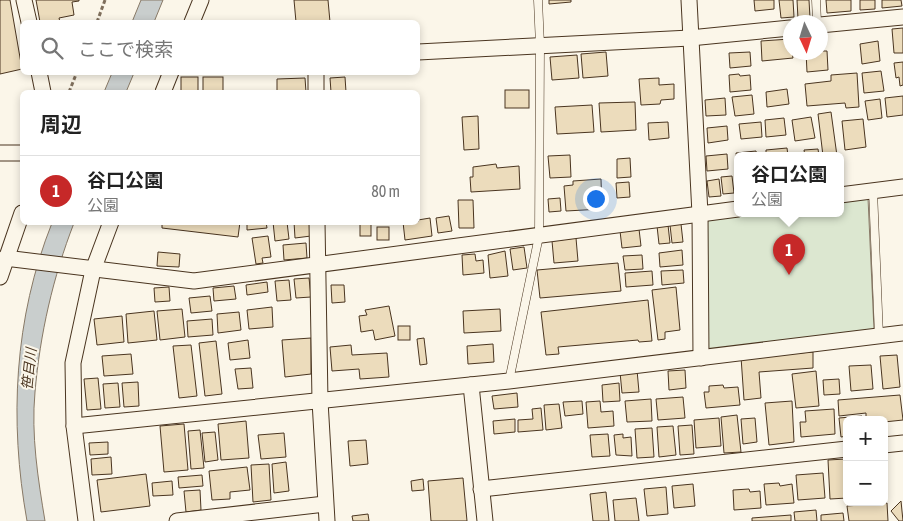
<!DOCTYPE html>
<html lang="ja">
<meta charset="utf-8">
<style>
body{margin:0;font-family:"Asap Condensed","Noto Sans JP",sans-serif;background:#f6f6f6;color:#222}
.controls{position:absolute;right:15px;bottom:15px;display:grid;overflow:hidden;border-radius:8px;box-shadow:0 2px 8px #0003}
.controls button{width:45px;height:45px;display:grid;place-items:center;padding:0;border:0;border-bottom:1px solid #e0e0e0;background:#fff;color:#222;font:25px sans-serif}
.compass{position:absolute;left:783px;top:15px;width:45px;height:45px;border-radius:50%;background:#fff;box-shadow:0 2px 8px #0003;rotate:176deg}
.you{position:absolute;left:595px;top:198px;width:18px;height:18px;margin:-12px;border:4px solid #fff;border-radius:50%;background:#1a73e8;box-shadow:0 0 0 8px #1a73e833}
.badge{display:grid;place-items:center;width:32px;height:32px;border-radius:50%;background:#c62828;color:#fff;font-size:16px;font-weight:700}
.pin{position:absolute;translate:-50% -41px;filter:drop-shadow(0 1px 2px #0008)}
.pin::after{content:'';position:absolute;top:26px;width:18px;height:15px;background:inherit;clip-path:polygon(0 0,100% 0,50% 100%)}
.popup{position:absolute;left:734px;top:152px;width:110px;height:65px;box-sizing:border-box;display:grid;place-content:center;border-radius:8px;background:#fff;filter:drop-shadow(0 1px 4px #0005);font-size:16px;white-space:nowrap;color:#767676}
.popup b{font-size:19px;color:#222}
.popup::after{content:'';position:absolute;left:50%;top:100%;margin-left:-10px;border:10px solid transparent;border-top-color:#fff}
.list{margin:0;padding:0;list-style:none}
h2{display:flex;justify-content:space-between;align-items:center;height:65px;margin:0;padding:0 20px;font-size:21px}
h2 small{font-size:16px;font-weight:400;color:#767676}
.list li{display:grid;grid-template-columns:32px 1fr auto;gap:15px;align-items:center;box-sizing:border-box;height:70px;padding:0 20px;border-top:1px solid #e0e0e0}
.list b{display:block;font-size:19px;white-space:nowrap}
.list p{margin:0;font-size:16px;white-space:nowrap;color:#767676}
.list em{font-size:16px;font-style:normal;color:#767676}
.icon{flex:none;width:28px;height:28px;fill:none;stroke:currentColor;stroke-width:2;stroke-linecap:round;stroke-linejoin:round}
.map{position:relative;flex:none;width:903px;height:521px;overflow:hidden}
.search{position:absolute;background:#fff;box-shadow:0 2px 8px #0003;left:20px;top:20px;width:400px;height:55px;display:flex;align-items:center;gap:12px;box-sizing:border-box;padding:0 18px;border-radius:8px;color:#767676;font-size:19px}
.panel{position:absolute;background:#fff;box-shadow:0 2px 8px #0003;left:20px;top:90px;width:400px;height:135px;border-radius:8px}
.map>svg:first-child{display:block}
.green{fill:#dce7d0;stroke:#887966}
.water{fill:#c9cecd;stroke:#887966}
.building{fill:#ecdcbc;stroke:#4a3520}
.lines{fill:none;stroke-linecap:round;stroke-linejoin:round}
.lane-casing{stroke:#4a3520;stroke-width:9}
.street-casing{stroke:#4a3520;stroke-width:17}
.path{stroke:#7f6f5c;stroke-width:3;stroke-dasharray:4 2.5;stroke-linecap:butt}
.lane{stroke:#fbf6e9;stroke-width:8}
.street{stroke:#fbf6e9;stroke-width:15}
.labels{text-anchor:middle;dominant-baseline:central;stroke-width:4;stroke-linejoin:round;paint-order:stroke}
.water-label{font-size:14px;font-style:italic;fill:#4a3520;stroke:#fbf6e9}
</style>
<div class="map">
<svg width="903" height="521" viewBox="0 0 903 521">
<rect width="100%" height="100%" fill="#fbf6e9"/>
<polygon class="green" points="868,198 874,330 707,352 706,219 746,214 840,214 840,201"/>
<g class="water">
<polygon points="141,0 163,0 154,22 132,22"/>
<polygon points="112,73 134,73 126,92 104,92"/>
<path d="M 52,223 L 74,223 C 53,277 40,334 35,392 C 31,435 38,479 45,521 L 27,521 C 9,421 14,318 52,223 Z"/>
</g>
<g class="building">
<polygon points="0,0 10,0 22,69 0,74"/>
<polygon points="36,0 79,0 79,1 72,2 74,15 59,18 60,22 40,22"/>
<polygon points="294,0 328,0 330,22 296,22"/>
<polygon points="549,0 571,0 571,2 549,4"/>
<polygon points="754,0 774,0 774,9 755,11"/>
<polygon points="779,0 793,0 794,17 781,18"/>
<polygon points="797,0 809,0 810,18 798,19"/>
<polygon points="826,0 851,0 851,11 827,13"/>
<polygon points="860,0 875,0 875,9 860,10"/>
<polygon points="882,0 901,0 902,6 882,8"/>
<polygon points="903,28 903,53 894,53 892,29"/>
<polygon points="790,39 793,58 762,61 761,41"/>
<polygon points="878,41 880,61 862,64 860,44"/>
<polygon points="820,51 827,51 828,70 807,72 806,52"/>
<polygon points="606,52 608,76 583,78 581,54"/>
<polygon points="750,52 751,66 730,68 729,53"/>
<polygon points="577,55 579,78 552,80 550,57"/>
<polygon points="903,62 903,85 900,86 899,77 896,78 894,63"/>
<polygon points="881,71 884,91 864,93 862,73"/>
<polygon points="857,73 859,107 846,108 845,103 807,106 805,84 831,81 831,75"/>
<polygon points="739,74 740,76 750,75 751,90 730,92 729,75"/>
<rect x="181" y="77" width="17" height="15"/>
<rect x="203" y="77" width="20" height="15"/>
<polygon points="345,77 346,92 331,92 330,78"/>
<polygon points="305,78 306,92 277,92 277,79"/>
<polygon points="659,78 659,85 674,84 674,99 661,100 660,104 641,105 639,79"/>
<polygon points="787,89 789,104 767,107 766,92"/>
<rect x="505" y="90" width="24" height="18"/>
<polygon points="752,95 754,114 735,116 732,97"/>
<polygon points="903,96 903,115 887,117 885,98"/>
<polygon points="725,98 726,115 706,116 705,100"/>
<polygon points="880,99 882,118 868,120 865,101"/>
<polygon points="635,102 636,130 601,132 599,103"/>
<polygon points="592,105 594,132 557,134 555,107"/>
<polygon points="831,112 837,156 823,156 818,114"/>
<polygon points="478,116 479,149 464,150 462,117"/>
<polygon points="811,117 815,138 795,141 792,120"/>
<polygon points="784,118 786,135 766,137 765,120"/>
<polygon points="863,119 866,147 845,150 842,121"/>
<polygon points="668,122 669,138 649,140 648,123"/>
<polygon points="761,122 762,137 741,139 739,124"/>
<polygon points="727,126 728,140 708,143 707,128"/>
<polygon points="787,148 788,156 766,156 766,150"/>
<polygon points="818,149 819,156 805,156 804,150"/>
<polygon points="756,151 757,156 738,156 737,167 736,153"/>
<polygon points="727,154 728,169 707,171 706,156"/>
<polygon points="570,155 571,177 550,178 548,156"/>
<polygon points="630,158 631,177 617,178 617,159"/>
<polygon points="496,164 497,168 519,166 520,189 471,192 470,177 473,177 473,167"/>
<polygon points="732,176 734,193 723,194 721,177"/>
<polygon points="601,179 602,209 566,211 564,186 573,185 573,181"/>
<polygon points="719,179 721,196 709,197 707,181"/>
<polygon points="629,182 630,197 617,198 616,183"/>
<polygon points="560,198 561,211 549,212 548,199"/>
<polygon points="458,200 473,200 474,228 459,228"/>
<polygon points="449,216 452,231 438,233 436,218"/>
<polygon points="430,218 432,236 405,240 403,222 418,222 418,220"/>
<polygon points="162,222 240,222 238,237 162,228"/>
<polygon points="247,222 266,222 267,228 247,230"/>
<polygon points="273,222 287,222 289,239 275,241"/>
<polygon points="294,222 309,222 311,236 295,238"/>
<rect x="360" y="222" width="11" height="14"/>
<polygon points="681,224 683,242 672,243 670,225"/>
<polygon points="668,225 670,243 659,244 657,226"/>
<rect x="377" y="227" width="12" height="13"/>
<polygon points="639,229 641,246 622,248 620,231"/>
<polygon points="268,236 271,257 262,258 263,263 256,264 252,238"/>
<polygon points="576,238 578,261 554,263 552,241"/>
<polygon points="306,243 307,258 284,260 283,245"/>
<polygon points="524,247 527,268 513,270 510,249"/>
<polygon points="682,250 683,265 660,267 659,253"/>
<polygon points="505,251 508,276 490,278 488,255"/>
<polygon points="158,252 180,254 179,267 157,266"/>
<polygon points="475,254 476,261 483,260 484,273 463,275 462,255"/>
<polygon points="642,255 643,269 625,270 623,256"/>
<polygon points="618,263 621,291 540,298 537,270"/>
<polygon points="683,270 684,283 662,285 661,271"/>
<polygon points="652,271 653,285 626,287 625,273"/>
<polygon points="309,278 311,297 296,298 294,279"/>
<polygon points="289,280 291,300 277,301 275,281"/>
<polygon points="267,282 268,292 247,295 246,285"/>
<polygon points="331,285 344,285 345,302 332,303"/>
<polygon points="234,286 236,299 214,301 213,288"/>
<polygon points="169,287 170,301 155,302 154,288"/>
<polygon points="676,287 680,330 665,332 665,339 658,340 652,290"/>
<polygon points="210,296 212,311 191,313 189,298"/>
<polygon points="648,300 652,341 639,342 638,340 558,347 559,354 546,355 541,312"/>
<polygon points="389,306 395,336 375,340 373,330 361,332 359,316 367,315 365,310"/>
<polygon points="272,307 273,327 249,329 247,310"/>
<polygon points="182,309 185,337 160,340 157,311"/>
<polygon points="500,309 501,331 464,333 463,311"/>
<polygon points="154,311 157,340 128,343 126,314"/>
<polygon points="239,312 241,330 218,333 217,314"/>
<polygon points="122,316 124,342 97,345 94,319"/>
<polygon points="212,319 213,335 188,337 187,321"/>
<rect x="398" y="326" width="12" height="14"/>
<polygon points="311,338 311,374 285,377 282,340"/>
<polygon points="424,338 427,364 420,365 417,339"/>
<polygon points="248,340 250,358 230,360 228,343"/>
<polygon points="216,341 222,394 205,396 199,343"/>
<polygon points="493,344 494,362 468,364 467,346"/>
<polygon points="191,345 197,396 179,398 173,346"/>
<polygon points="351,345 352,355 387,353 389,377 360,379 359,369 332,371 330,347"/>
<polygon points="813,352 813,368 759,372 761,398 744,400 741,357"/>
<polygon points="131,354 133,374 104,376 102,356"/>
<polygon points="897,355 900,387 883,389 880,356"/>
<polygon points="871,365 873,389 851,391 849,366"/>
<polygon points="251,368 253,388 238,389 235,369"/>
<polygon points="637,370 639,392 622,393 620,372"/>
<polygon points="685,370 686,388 669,390 668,371"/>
<polygon points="816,371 819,406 796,408 792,374"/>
<polygon points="98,378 101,409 87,410 84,379"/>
<polygon points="839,379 840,394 824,395 823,380"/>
<polygon points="138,382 139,406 124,407 122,383"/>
<polygon points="118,383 120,407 105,408 103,384"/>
<polygon points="619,383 620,401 603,402 602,385"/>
<polygon points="723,385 724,388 738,387 740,405 706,408 704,392 709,392 709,386"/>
<polygon points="517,393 518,407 494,409 492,396"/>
<polygon points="900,395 903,420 884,422 884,420 866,420 866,413 839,416 838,400"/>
<polygon points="683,397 685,418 658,420 656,399"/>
<polygon points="651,399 652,421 627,422 625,401"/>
<polygon points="582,401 583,414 565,416 563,402"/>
<polygon points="600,401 601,412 613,411 614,426 588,428 586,402"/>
<polygon points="792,401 794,442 769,445 765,403"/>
<polygon points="559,404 562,428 546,430 544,405"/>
<polygon points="541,408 543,430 518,432 518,420 533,419 532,409"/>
<polygon points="834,409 835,434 801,437 800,422 806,422 805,411"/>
<polygon points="737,415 741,452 724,453 721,417"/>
<polygon points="862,416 862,420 847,420 847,436 841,437 839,418"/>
<polygon points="719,418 721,446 696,448 694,420"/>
<polygon points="755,418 757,442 743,444 741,419"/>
<polygon points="515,419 515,432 494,434 493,421"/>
<polygon points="246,421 249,458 221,460 218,424"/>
<polygon points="184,424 188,470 164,472 160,426"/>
<polygon points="692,425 694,454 680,455 678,426"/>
<polygon points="673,426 676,455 659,457 657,427"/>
<polygon points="652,428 654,457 637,458 635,429"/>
<polygon points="200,430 204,468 191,469 188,431"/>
<polygon points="215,432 218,460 205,462 202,433"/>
<polygon points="284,433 286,457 261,459 258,435"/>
<polygon points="608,434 610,456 592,457 590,435"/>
<polygon points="623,434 623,438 631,437 632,456 616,455 614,435"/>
<polygon points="366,440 368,464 350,466 348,441"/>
<polygon points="108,442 108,454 90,455 89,443"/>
<polygon points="111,457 112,474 92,475 91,459"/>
<polygon points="846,459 847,498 830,499 828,460"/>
<polygon points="286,462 289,491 274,493 272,464"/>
<polygon points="269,464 271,500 253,502 251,465"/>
<polygon points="247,467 250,490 230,492 230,499 212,500 209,471"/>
<polygon points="823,473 825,498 798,500 796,475"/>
<polygon points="146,474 150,506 101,512 97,480"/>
<polygon points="202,475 203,486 179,488 178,477"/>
<polygon points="463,478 467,521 431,521 428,481"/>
<polygon points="423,479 424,490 412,491 411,481"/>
<polygon points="172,481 173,495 153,496 152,483"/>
<polygon points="779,483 780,486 792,484 794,503 766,505 764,484"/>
<polygon points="693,484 695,506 674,508 672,486"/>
<polygon points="666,487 668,514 647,516 644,489"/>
<polygon points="749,489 750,492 760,491 761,508 734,510 733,490"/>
<polygon points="200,490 201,510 186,512 184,491"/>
<polygon points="606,492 609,521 593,521 590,494"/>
<polygon points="636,498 639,521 615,521 613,500"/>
<polygon points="901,501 903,521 899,521 891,511"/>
<polygon points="887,503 888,521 849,521 847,506"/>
<polygon points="816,510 817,521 795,521 794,512"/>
<polygon points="843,513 844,521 821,521 821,515"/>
<polygon points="368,514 369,521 353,521 352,516"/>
<polygon points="791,515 791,521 752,521 752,518"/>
</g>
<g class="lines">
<defs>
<g id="lane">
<polyline points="816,0 817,22"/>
<polyline points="873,191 879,336"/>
<polyline points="509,381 539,236 540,45 538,0"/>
</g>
<g id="street">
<polyline points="24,0 29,22"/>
<polyline points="689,0 700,214 701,358"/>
<polyline points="192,22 201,0"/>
<polyline points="820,25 903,17"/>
<polyline points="418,52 690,38 790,28"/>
<polyline points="39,72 43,92"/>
<polyline points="316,72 316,92"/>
<polyline points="163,92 171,72"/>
<polyline points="0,153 22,153"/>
<polyline points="840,195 903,187"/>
<polyline points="317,222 320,401 327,521"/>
<polyline points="5,258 194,281 738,209"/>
<polyline points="0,277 22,213"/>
<polyline points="471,385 485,521"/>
<polyline points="74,426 509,381 903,333"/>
<polyline points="884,445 903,443"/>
<polyline points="481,489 847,449"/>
<polyline points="86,521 74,426 73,363 93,270 111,222"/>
<polyline points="177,521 325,504"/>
</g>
</defs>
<use href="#lane" class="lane-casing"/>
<use href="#street" class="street-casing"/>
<g class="path">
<polyline points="97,22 105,0"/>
<polyline points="69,92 77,72"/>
</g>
<use href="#lane" class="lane"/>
<use href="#street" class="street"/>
</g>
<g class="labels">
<g class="water-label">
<text transform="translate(29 369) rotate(-84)">笹目川</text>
</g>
</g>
</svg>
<div class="controls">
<button>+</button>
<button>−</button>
</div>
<svg class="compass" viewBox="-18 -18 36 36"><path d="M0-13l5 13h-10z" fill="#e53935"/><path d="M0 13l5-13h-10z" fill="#767676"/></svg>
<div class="you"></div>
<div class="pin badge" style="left:789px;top:275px">1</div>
<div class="popup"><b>谷口公園</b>公園</div>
<div class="search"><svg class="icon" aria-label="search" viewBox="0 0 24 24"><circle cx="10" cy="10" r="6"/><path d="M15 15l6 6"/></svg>ここで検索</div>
<section class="panel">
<h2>周辺<small></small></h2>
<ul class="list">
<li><span class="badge">1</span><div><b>谷口公園</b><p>公園</p></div><em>80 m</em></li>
</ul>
</section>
</div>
